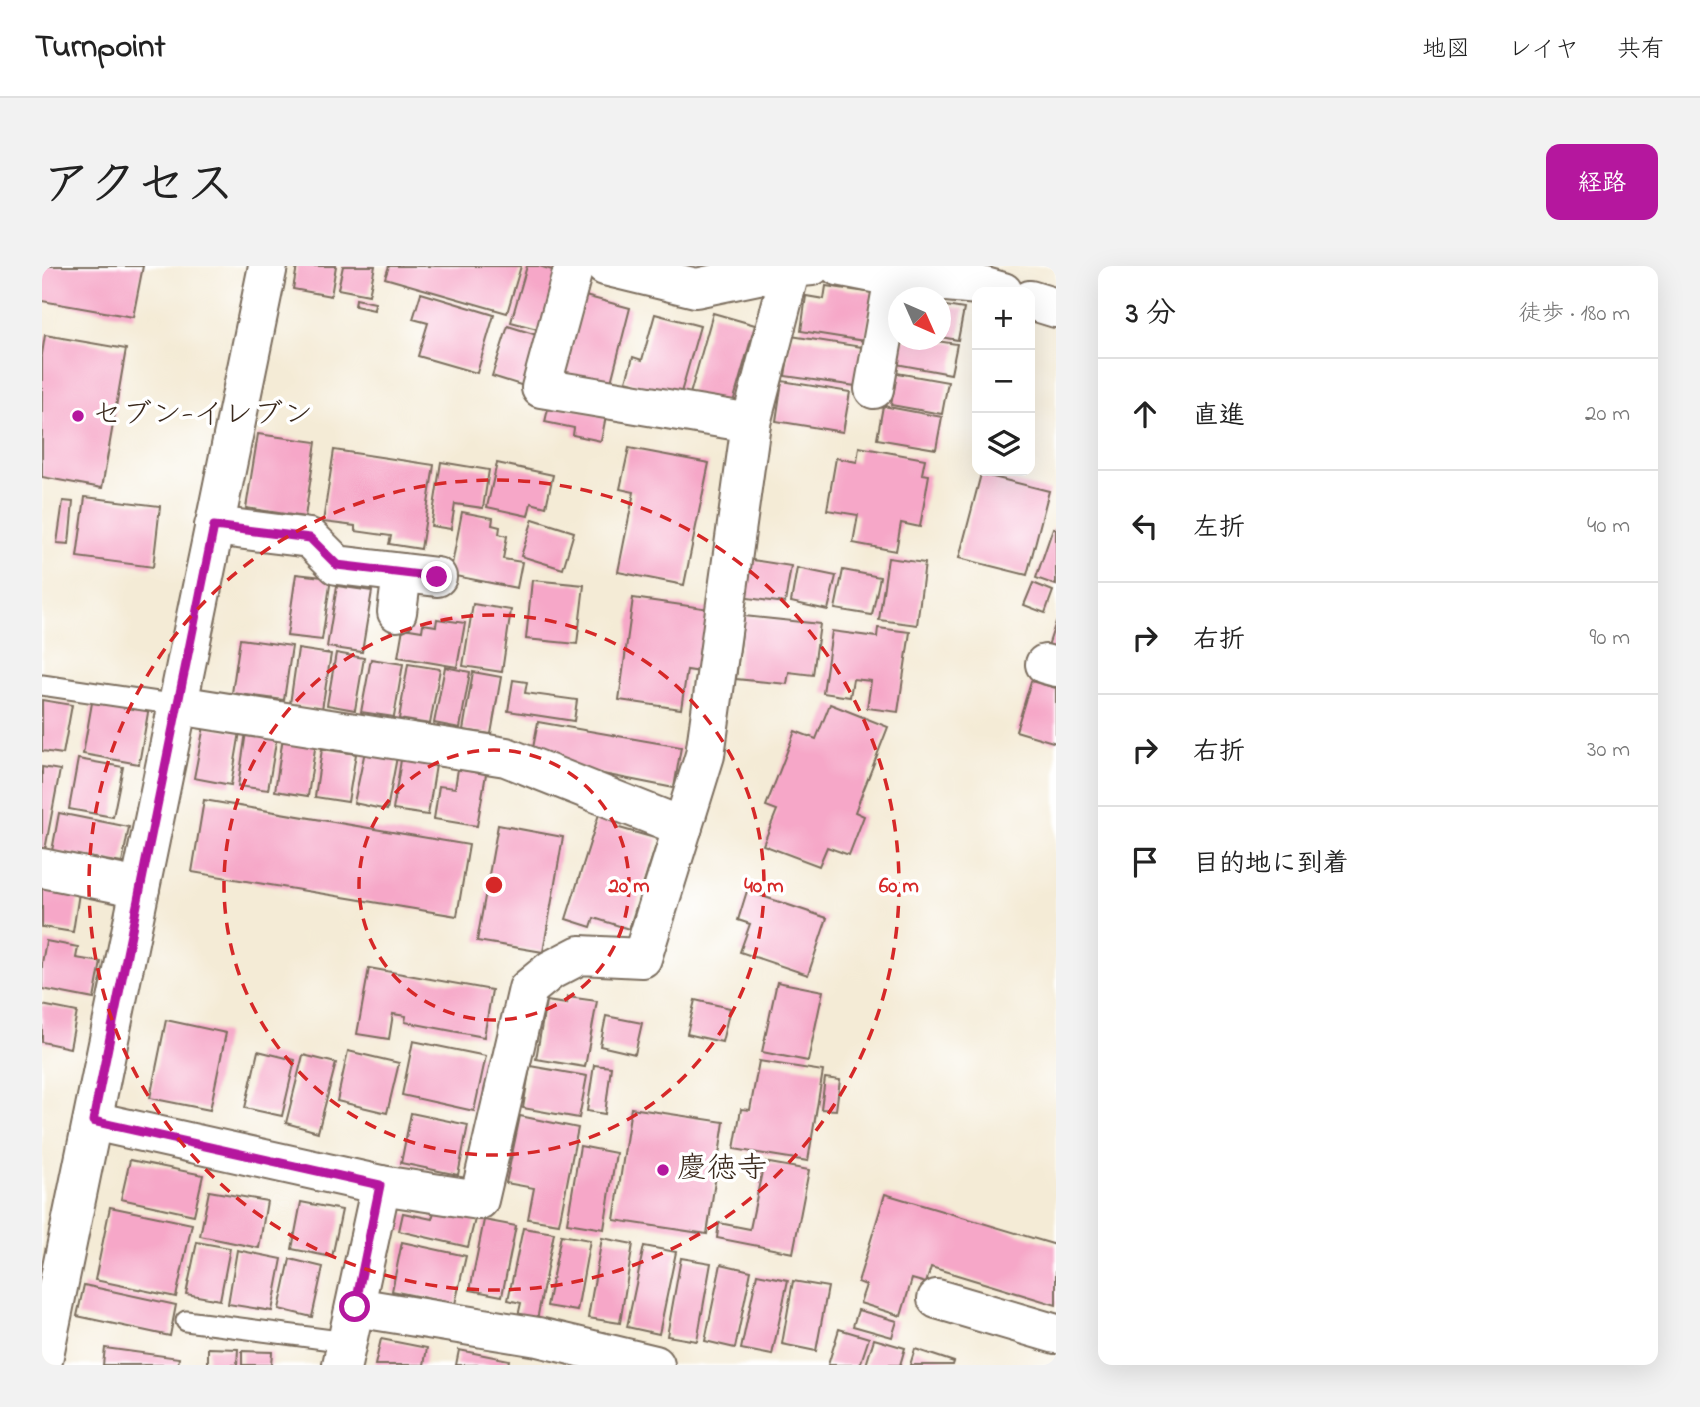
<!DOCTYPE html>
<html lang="ja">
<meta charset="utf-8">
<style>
body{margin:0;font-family:"Indie Flower","Klee One",sans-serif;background:#f2f2f2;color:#222}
.controls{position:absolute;right:21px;top:21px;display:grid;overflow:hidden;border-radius:14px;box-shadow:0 7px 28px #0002}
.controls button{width:63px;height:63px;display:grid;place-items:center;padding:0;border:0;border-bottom:2px solid #e0e0e0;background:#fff;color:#222;font:35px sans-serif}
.compass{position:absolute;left:846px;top:21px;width:63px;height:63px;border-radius:50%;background:#fff;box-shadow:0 7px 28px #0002;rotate:135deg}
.stop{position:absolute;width:21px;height:21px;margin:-16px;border:5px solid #b5179e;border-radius:50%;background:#fff}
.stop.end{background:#b5179e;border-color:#fff;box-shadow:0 2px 7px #0008}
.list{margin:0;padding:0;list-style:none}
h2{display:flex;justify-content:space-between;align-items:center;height:91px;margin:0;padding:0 28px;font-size:30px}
h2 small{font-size:23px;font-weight:400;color:#767676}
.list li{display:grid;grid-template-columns:46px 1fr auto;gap:21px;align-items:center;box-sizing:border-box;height:112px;padding:0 28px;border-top:2px solid #e0e0e0}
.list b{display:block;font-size:26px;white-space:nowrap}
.list em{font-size:23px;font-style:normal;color:#767676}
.icon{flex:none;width:38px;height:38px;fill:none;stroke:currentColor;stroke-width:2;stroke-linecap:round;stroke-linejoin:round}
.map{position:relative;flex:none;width:1014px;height:1099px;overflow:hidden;border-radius:14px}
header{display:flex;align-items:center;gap:42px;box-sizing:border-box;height:98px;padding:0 35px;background:#fff;border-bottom:2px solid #e0e0e0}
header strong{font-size:33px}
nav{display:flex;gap:38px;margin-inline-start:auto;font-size:24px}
.intro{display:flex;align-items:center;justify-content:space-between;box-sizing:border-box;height:168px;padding:0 42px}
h1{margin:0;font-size:49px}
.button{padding:18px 32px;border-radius:14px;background:#b5179e;color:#fff;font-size:24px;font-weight:700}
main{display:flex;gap:42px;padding:0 42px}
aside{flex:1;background:#fff;border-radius:14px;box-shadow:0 7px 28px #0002}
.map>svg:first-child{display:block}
.building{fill:#f6a7c8}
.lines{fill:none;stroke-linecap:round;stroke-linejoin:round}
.service-casing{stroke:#7c6e5e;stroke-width:23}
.minor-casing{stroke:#7c6e5e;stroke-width:42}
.service{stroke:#fff;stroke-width:19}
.minor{stroke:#fff;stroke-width:38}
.route{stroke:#b5179e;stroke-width:9}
.ring{fill:none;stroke:#d62828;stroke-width:3.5;stroke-dasharray:12 9}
.poi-dot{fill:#b5179e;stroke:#fff;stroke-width:2.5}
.labels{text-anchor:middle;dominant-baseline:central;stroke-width:7;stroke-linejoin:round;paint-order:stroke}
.poi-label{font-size:30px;fill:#3b2a1e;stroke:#fff;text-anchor:start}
.centre{fill:#d62828;stroke:#fff;stroke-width:3.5}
.ring-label{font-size:21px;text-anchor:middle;font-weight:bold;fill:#d62828;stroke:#fff;stroke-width:7;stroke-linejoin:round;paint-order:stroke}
</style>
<header>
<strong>Turnpoint</strong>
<nav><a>地図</a><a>レイヤ</a><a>共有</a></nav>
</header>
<div class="intro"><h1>アクセス</h1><a class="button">経路</a></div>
<main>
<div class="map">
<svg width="1014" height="1099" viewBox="0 0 1014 1099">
<rect width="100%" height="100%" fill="#fff"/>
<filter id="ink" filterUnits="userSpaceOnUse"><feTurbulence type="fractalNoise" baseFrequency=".0143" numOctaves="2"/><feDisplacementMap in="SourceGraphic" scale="14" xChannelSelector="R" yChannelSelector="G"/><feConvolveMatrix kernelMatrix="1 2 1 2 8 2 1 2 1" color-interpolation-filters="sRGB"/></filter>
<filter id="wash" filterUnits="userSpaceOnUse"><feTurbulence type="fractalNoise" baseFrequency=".00686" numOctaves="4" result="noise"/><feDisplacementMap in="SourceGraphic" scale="28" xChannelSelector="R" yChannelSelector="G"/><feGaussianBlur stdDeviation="1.57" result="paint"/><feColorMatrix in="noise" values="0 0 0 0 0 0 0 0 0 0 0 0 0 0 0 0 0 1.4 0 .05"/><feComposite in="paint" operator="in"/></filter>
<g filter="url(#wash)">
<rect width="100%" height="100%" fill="#f4ebd6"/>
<g id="blocks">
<g class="building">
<polygon points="0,0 101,0 91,51 0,35"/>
<polygon points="255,0 294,0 289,30 251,23"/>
<polygon points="301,0 333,0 327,29 296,23"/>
<polygon points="347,0 479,0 465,47 343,12"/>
<polygon points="485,0 497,0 517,6 499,64 469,56"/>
<polygon points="784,20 831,27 823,75 759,65 764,30 782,33"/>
<polygon points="379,27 452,49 435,107 376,90 386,57 371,53"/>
<polygon points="543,30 588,42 568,120 522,108"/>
<polygon points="314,33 333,37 332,44 313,40"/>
<polygon points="898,39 922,43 916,74 898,71"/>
<polygon points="671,47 713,59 690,140 648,128"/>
<polygon points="613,48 658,60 638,130 584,115 591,91 600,94"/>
<polygon points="466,60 498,70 482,120 450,110"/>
<polygon points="3,69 84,83 60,222 0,211 0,88"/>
<polygon points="749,70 820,81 814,120 743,110"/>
<polygon points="859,74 888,74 915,78 909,108 854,98"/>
<polygon points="855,107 906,116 900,148 849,139"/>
<polygon points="740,115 808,126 801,166 734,155"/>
<polygon points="507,138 564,150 559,175 531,169 532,162 503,156"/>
<polygon points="841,140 900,151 894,183 835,173"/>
<polygon points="216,168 274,176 263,251 204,242"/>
<polygon points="817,181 883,193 880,208 887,209 878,261 859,257 854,285 811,277 816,249 785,244 794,192 815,196"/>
<polygon points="587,182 667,197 642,319 576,306 592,226 578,223"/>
<polygon points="292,184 392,199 379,283 347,278 349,270 313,265 313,260 281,256"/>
<polygon points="399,196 447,204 441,242 413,238 409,263 389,260"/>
<polygon points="455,197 511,209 504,241 489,237 486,250 445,241"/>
<polygon points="939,208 1007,225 985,309 917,292"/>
<polygon points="43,231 118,240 111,301 35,291"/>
<polygon points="21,235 31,236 27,278 15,277"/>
<polygon points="420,246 451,252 450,259 458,261 457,268 465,270 461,293 480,296 475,322 408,309"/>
<polygon points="491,253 532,266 521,303 479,290"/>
<polygon points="1011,262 1014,263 1014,319 994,312"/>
<polygon points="846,292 883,297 875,359 837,354"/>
<polygon points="704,293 749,300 743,337 698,331"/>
<polygon points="755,302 794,310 786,344 749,336"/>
<polygon points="801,304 838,311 830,349 793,343"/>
<polygon points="254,308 289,312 280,374 245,370"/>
<polygon points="490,314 542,319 535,378 484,373"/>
<polygon points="991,317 1011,325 1003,347 982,339"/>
<polygon points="295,320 330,325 320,386 285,381"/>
<polygon points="591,332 668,343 659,406 645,404 639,443 577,434"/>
<polygon points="431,338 469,344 460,406 421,400"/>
<polygon points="702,350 778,358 771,409 747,406 745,418 694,413"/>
<polygon points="395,353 423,357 415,401 356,391 361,362 380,365 381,358 394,360"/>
<polygon points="1014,356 1014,385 1005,383"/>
<polygon points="836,362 868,366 856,446 825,442 829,415 811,413 808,431 781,427 790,365 835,371"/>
<polygon points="198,373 250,380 242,434 190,427"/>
<polygon points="256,383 289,388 280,443 248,438"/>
<polygon points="294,387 322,392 313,444 285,439"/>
<polygon points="329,393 361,398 352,451 319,446"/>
<polygon points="366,398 398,403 388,458 357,453"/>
<polygon points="403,401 428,406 418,462 392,457"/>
<polygon points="431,406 459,411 449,468 421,464"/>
<polygon points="471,414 485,416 483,427 535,434 532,455 466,445"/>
<polygon points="989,415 1014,422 1014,477 974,465"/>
<polygon points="51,431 107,441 97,498 41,488"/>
<polygon points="0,434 30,439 21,488 0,485"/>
<polygon points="788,438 846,461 813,546 822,550 807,589 785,581 777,600 721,579 735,544 724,540 753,465 774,473"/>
<polygon points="496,456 639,481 632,522 541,504 491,482"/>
<polygon points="162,460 198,466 189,519 152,512"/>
<polygon points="204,466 235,470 226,524 196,520"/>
<polygon points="241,471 274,476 266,530 233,525"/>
<polygon points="280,483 314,488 306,536 273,531"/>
<polygon points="323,485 355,491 345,544 312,537"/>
<polygon points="36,493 81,501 71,551 27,543"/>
<polygon points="359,494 394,499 386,549 351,544"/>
<polygon points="0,501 18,504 3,584 0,583"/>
<polygon points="416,503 444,508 435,560 392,553 397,520 413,522"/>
<polygon points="162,534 427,579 415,650 150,606"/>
<polygon points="17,547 87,561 80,597 10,585"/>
<polygon points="557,548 576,554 574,561 616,573 587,663 552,652 549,661 524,653"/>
<polygon points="456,559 521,571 501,686 435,675"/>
<polygon points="0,621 37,627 31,666 0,661"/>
<polygon points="705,625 785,652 766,709 698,686 708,658 696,654"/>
<polygon points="4,675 36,681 34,692 59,696 52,733 0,723 0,697"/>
<polygon points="327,702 450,724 442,771 363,756 364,750 351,748 347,773 315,768"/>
<polygon points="735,716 781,725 766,795 720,786"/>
<polygon points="526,731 555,735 543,801 494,793 504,735 525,738"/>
<polygon points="653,734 688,742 680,776 645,768"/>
<polygon points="0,739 35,746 28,782 0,776"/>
<polygon points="564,750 600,757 593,788 558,780"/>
<polygon points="124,754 184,767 168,844 108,832"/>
<polygon points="371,775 444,790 432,845 360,829"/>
<polygon points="216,785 253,794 240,850 203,842"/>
<polygon points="306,785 357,797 345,847 295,835"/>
<polygon points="261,789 294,797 276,866 244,857"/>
<polygon points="717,795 781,805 766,895 692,883 699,843 708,844"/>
<polygon points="552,799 569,801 563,848 545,845"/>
<polygon points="488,800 545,810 537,852 481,842"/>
<polygon points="783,812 798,814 794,844 779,843"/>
<polygon points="589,842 682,856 665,968 572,954"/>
<polygon points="369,847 426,859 416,909 359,897"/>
<polygon points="478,850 536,862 517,958 486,953 492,922 464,917"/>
<polygon points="538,880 574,887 562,963 525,957"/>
<polygon points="88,894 161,909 152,949 79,933"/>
<polygon points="722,896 767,904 751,987 675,972 677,957 708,963"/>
<polygon points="167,925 225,935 217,982 158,970"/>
<polygon points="843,928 1014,979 1014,1039 889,1001 884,1017 870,1013 859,1050 818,1037 824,1019 816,1016"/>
<polygon points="259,936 300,944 290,991 250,983"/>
<polygon points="394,939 434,949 426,981 357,965 361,947 390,953"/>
<polygon points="68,941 150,958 134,1031 53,1014"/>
<polygon points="442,954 474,960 460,1030 428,1024"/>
<polygon points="481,962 512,967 495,1054 476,1050 479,1037 466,1034"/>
<polygon points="519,969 548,974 535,1045 505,1040"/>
<polygon points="560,972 591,978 578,1057 546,1052"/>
<polygon points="155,976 188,982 178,1034 144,1028"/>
<polygon points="360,976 424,990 413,1038 350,1025"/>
<polygon points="602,980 634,986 617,1068 585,1061"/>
<polygon points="195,984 240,993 230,1045 186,1038"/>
<polygon points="639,992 669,997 655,1075 625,1070"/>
<polygon points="248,993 281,1001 270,1051 237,1043"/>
<polygon points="679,998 709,1005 693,1082 663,1075"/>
<polygon points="715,1008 746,1014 730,1089 699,1083"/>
<polygon points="751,1015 786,1021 774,1085 740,1078"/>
<polygon points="42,1019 134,1039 128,1070 35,1050"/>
<polygon points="816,1044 855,1055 850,1071 811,1060"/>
<polygon points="797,1063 827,1072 818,1099 786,1099"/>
<polygon points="339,1073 385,1082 382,1099 333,1099"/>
<polygon points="832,1073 863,1082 858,1099 824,1099"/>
<polygon points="63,1082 137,1092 136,1099 61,1099"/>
<polygon points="166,1082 196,1083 195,1099 166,1099"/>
<polygon points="873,1083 912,1096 911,1099 868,1099"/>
<polygon points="417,1084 467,1094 466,1099 414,1099"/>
<polygon points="200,1085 230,1086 229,1099 200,1099"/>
</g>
</g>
</g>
<g filter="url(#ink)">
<use href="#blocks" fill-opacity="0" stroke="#7c6e5e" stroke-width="2"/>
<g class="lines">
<defs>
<g id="service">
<polyline points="0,419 136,439"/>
<polyline points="144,1055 305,1076"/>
</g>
<g id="minor">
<polyline points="532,0 499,122 709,157"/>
<polyline points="563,0 654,22 749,2 770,0"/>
<polyline points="796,0 852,11 936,19 961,26"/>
<polyline points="988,34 1014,42"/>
<polyline points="832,123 852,11"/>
<polyline points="172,260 268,272 295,299 395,311"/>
<polyline points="355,346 360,307"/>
<polyline points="1003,398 1014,401"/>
<polyline points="136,439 464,491 641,561"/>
<polyline points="0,602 98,622"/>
<polyline points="51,855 339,919 300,1099"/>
<polyline points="339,919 437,934 486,723 509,704 538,689 600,692 663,489 709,157 749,2"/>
<polyline points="895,1033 1014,1068"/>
<polyline points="313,1041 496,1071 613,1099"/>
<polyline points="0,1099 226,0"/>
</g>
</defs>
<use href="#service" class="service-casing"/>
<use href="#minor" class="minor-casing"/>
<use href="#service" class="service"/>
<use href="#minor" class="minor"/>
</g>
</g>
<g class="lines" filter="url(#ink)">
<polyline class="route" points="313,1041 338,919 51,855 172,260 268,272 295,299 395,311"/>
</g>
<g class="ring">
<circle cx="452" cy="619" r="135"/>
<circle cx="452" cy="619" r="270"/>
<circle cx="452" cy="619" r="405"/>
</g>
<g class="poi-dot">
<circle cx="36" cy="150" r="7"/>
<circle cx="621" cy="904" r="7"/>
</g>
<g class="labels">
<g class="poi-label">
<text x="50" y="150">セブン-イレブン</text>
<text x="635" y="904">慶徳寺</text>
</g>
</g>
<circle cx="452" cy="619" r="10" class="centre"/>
<g class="ring-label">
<text x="587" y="626">20 m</text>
<text x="722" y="626">40 m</text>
<text x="857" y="626">60 m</text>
</g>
</svg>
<div class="controls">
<button>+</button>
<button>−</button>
<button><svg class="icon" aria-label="layers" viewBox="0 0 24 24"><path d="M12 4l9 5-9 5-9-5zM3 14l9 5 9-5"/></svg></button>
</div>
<svg class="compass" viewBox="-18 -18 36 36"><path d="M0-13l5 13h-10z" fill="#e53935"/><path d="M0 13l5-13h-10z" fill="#767676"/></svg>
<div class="stop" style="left:313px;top:1041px"></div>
<div class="stop end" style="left:395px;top:311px"></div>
</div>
<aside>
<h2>3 分<small>徒歩 · 180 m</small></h2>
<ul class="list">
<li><svg class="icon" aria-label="ahead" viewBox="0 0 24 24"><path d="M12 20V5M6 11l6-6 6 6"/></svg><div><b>直進</b></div><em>20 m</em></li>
<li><svg class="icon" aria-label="left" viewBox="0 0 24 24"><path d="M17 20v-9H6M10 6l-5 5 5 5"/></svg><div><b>左折</b></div><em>40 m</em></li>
<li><svg class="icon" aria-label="right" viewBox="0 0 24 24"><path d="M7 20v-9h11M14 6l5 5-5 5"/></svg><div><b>右折</b></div><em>90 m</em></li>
<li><svg class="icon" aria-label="right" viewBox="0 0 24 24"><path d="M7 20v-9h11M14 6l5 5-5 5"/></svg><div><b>右折</b></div><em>30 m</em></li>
<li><svg class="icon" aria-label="arrive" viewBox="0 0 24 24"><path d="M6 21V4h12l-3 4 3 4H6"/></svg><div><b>目的地に到着</b></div></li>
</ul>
</aside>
</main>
